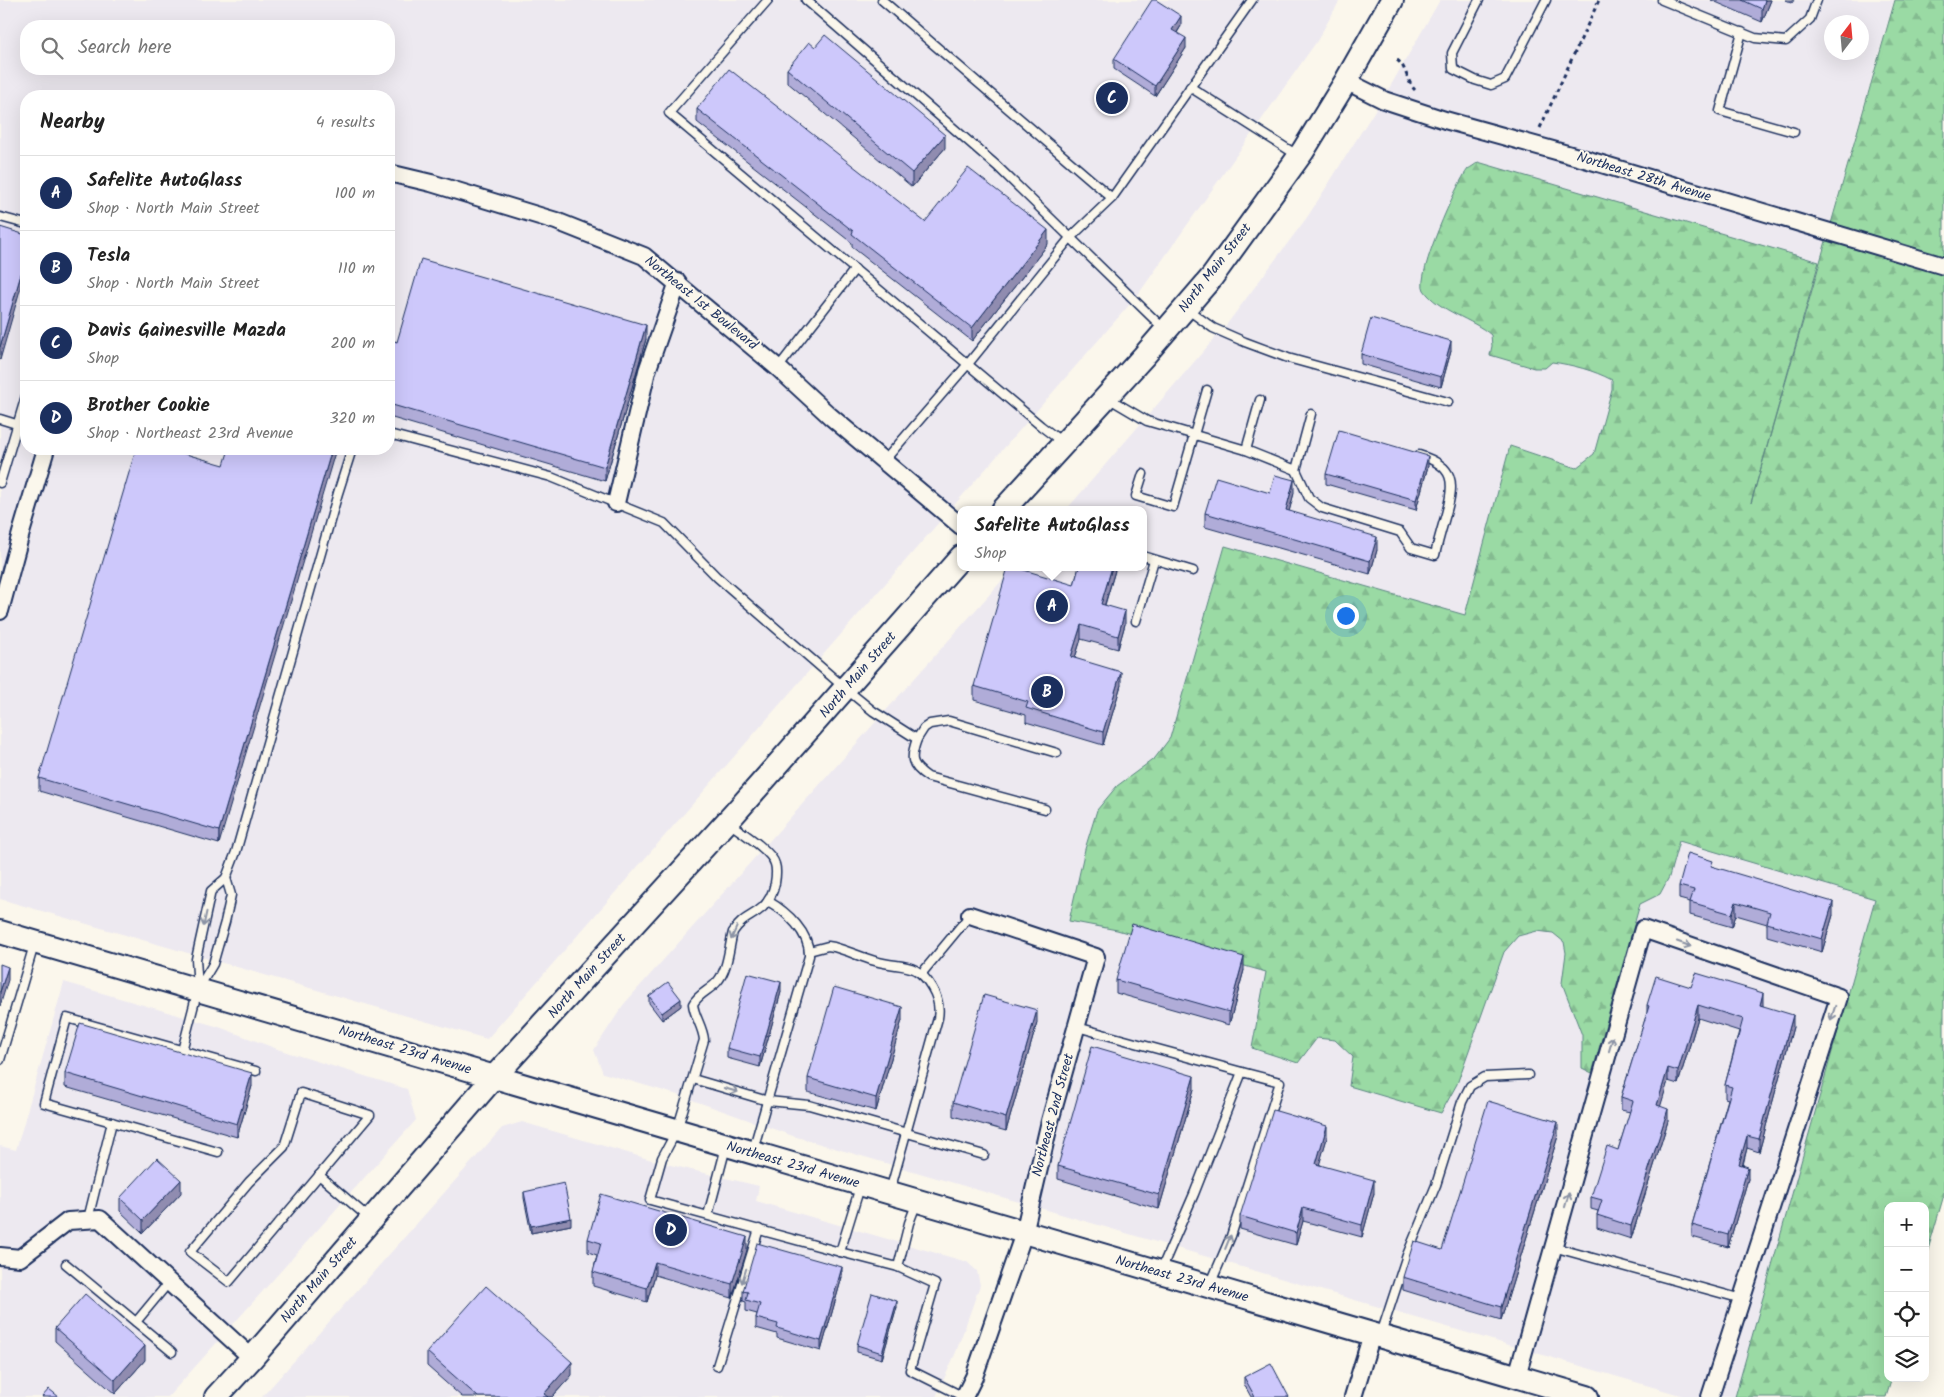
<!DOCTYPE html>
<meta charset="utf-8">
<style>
body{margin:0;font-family:Kalam,sans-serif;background:#f2f2f2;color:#222}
.controls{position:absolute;right:15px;bottom:15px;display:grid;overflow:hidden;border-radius:10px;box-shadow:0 5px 20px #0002}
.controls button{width:45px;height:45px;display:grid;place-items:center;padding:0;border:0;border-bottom:1px solid #e0e0e0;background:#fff;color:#222;font:25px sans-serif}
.compass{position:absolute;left:1824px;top:15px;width:45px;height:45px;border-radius:50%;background:#fff;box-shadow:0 5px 20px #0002;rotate:16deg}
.you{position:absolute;left:1345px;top:615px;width:18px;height:18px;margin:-12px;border:4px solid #fff;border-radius:50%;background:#1a73e8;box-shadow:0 0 0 8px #1a73e833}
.badge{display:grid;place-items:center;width:32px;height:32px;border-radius:50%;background:#1b2f5e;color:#fff;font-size:16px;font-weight:700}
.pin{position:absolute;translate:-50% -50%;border:2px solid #fff;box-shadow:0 1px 5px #0006}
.popup{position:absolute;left:957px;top:506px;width:190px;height:65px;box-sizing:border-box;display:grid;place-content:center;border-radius:10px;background:#fff;filter:drop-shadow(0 1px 4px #0005);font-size:16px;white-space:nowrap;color:#767676}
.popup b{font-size:19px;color:#222}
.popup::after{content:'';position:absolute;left:50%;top:100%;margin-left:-10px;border:10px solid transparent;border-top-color:#fff}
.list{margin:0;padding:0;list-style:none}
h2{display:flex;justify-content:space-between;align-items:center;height:65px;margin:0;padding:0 20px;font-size:21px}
h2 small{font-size:16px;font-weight:400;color:#767676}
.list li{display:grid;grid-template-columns:32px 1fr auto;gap:15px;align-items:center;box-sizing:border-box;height:75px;padding:0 20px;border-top:1px solid #e0e0e0}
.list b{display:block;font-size:19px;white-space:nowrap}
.list p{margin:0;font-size:16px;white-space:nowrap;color:#767676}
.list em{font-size:16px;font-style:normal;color:#767676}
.icon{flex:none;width:28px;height:28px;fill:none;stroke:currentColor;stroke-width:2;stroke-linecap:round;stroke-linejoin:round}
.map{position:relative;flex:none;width:1944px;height:1397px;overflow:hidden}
.search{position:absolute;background:#fff;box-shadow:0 5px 20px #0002;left:20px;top:20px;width:375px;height:55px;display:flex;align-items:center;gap:12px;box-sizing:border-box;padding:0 18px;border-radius:20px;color:#767676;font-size:19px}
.panel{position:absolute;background:#fff;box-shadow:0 5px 20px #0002;left:20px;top:90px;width:375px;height:365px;border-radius:20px}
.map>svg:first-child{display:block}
.built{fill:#ede9f0;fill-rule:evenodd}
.forest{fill:url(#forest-firs);stroke:#5a8481}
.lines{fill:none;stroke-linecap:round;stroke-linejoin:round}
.lane-casing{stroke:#1b2f5e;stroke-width:11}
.street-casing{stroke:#1b2f5e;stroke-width:20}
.secondary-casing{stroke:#1b2f5e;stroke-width:26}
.path{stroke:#1b2f5e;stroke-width:3;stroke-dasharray:4 4;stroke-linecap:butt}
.lane{stroke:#fbf7ec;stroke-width:8}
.street{stroke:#fbf7ec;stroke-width:16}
.secondary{stroke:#fbf7ec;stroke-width:22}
.wall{fill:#b0acd8;stroke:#1b2f5e}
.shaded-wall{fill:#908cb0;stroke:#1b2f5e}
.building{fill:#cdc8fb;stroke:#1b2f5e}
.oneway{stroke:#8b93a5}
.labels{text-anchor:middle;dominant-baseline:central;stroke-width:4;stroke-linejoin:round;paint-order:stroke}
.street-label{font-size:14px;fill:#1b2f5e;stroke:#fbf7ec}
</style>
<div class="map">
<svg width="1944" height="1397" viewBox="0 0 1944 1397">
<defs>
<pattern id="forest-firs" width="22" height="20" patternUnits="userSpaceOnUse" patternTransform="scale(1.25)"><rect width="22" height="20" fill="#9adaa4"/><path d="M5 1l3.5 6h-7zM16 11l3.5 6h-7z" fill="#84bb90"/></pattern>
</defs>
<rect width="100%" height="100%" fill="#fbf7ec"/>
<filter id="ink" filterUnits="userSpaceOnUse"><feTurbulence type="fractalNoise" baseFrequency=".02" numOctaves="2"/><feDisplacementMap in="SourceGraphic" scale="10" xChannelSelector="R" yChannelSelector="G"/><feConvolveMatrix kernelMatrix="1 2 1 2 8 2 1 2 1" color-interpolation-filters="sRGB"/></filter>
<g filter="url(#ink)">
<g class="built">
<path d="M 0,0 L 1340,0 L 1317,41 L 1137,296 L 487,1039 L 0,899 ZM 26,26 L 389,26 L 389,69 L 26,69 ZM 26,96 L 389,96 L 389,449 L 26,449 Z"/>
<path d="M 1440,0 L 1894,0 L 1656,834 L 1876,899 L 1735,1397 L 1687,1397 L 793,1136 L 681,1096 L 603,1073 L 594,1050 L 624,1004 L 1014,567 L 1143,567 L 1143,510 L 1066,510 L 1227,324 L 1308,216 L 1391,85 ZM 1832,22 L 1862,22 L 1862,52 L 1832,52 Z"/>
<polygon points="64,982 219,1027 280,1050 407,1089 416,1120 168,1397 0,1397 0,1146 16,1150"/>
<polygon points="522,1122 662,1163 759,1186 756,1201 967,1262 977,1271 980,1285 956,1352 936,1397 262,1397 502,1128"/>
</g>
<path class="forest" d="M 1895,0 L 1944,0 L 1944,1195 L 1925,1260 L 1925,1206 L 1888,1206 L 1888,1378 L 1892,1378 L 1886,1397 L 1735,1397 L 1875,899 L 1679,841 L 1669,877 L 1660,894 L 1640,904 L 1592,1073 L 1582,1068 L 1582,1035 L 1562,983 L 1566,953 L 1564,942 L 1553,933 L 1537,931 L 1518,936 L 1504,952 L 1457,1084 L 1441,1113 L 1349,1086 L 1353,1057 L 1335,1040 L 1317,1038 L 1298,1063 L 1252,1048 L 1266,972 L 1117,930 L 1069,921 L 1085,849 L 1097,810 L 1117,786 L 1155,758 L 1170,738 L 1225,546 L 1465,615 L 1510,446 L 1576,468 L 1594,454 L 1612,389 L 1612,380 C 1593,370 1573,365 1552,362 L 1545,368 L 1534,368 L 1490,355 L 1492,346 L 1491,335 C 1473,319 1438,311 1424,290 C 1415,277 1457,182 1468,169 C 1471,167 1475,165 1478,162 L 1819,262 L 1751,503 Z"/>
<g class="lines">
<defs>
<g id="lane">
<polyline points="768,0 669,113 1041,426 1062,442"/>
<polyline points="806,0 997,166 1164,329"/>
<polyline points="882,0 1112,198 1252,0"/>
<polyline points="1479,0 1452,53 1453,69 1475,80 1491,85 1505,79 1546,0"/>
<polyline points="1662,0 1755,38 1786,41 1810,19 1817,0"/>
<polyline points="1742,32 1720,111 1794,132"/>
<polyline points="1190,87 1297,155"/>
<polyline points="0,217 26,224"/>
<polyline points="1187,309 1213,328 1245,342 1288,358 1448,402"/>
<polyline points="778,368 855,269"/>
<polyline points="1108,398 1147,421 1246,450 1296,470 1311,414"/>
<polyline points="0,419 26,427"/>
<polyline points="389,434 551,477 664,523 717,577 846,689 873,711 917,739 924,728 930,724 949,721 1057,753"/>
<polyline points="1246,450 1260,400"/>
<polyline points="884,461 968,364 1070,238 1112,198"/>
<path d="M 1296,470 L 1309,498 L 1322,508 L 1400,532 L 1411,548 L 1435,555 C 1438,541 1442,528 1446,514 C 1455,482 1455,466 1419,455"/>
<polyline points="1143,474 1136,496 1173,507 1207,390"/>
<polyline points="0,483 26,396"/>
<polyline points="1143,556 1193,571"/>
<polyline points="1136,621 1154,560"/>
<path d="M 917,739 C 910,758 910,765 928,777 L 1045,809"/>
<path d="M 729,823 C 740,831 772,851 775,864 C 777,870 776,877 775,883 C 773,893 769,901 763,907 C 751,918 744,916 733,932 C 729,947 728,970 717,982 C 710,990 698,994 693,1004 C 694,1016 703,1027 704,1040 L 677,1130 L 662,1158 L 650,1200 L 840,1252"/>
<path d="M 809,951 L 828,946 L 834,947 C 848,951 861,957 875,961 C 902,969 916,960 932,988 C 938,998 940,1007 938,1018 L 890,1191"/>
<polyline points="922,973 970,915"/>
<polyline points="198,989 213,964 225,922 231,895 226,878"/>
<polyline points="1077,1027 1242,1072"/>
<polyline points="182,1051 198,989 196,959 211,891 226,878 236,852 338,493 352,449"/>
<polyline points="0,1060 34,945"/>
<polyline points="693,1079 768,1101 809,1105 984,1155"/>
<polygon points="301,1093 370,1115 229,1282 190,1252 249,1182 284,1147"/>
<path d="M 753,1150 L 809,956 C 810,933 787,912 768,901"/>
<polyline points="218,1152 44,1103 67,1018 256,1071"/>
<polyline points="319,1175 369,1218"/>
<polyline points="860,1187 840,1252 898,1267 935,1284 910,1370 964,1397"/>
<polyline points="708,1215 726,1147"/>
<polyline points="88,1219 112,1122"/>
<polyline points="1553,1247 1742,1299"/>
<polyline points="66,1264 172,1352"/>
<polyline points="898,1267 909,1223 917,1202"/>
<polyline points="1161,1270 1194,1194 1242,1072 1280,1082 1231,1236 1210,1285"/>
<polyline points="136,1322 170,1281"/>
<polyline points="1381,1334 1407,1255 1436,1185 1462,1102 1470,1086 1485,1077 1528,1075"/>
<polyline points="717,1366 759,1229"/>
</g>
<g id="street">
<polyline points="1346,81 1384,100 1445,120 1585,159 1944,266"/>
<polyline points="389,173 431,183 556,221 644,256 778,368 830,416 961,526"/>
<polyline points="616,503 647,371 678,282"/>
<polyline points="0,611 21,533 46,449"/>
<polyline points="0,1256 20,1258 68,1221 100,1219 252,1358"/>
<polyline points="1517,1376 1643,929 1839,997 1710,1397"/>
<polyline points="964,1397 974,1377 1024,1233 1050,1121 1096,957 970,915"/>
<polyline points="1353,1397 1372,1334"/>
</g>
<g id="secondary">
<polyline points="1003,510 1143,357 1212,277 1303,151 1346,81 1392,0"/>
<polyline points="0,932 1587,1397"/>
<polyline points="216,1397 252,1358 494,1077 734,814 961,557"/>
</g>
</defs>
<use href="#lane" class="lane-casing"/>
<use href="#street" class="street-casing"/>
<use href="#secondary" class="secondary-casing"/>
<g class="path">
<path d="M 1397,60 C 1407,67 1406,81 1415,90"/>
<polyline points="1540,128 1599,0"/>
</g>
<use href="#lane" class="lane"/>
<use href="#street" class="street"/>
<use href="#secondary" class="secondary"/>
</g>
<g class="wall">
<polygon points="1711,0 1771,0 1762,22"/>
<polygon points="1785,0 1794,0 1792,3"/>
<polygon points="1181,26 1177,33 1186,48 1155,96 1114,69 1114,59"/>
<polygon points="787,69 945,148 912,187 787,82"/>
<polygon points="697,109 925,222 1048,244 972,341 852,247 852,243 697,122"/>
<polygon points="389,339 397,342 646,339 605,481 389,417"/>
<polygon points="1451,351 1441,387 1361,364 1361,354"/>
<polygon points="224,465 219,844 39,791 39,778"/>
<polygon points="1428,466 1416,510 1326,484 1326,474"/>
<polygon points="1270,493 1294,493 1289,511 1377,550 1370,574 1205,527 1205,513"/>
<polygon points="1079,567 1116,567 1105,605 1125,624 1118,649 1081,639 1075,658 1121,685 1103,745 1026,722 1026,715 974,700 974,686 1074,585"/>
<polygon points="1713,867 1833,915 1822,952 1767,936 1767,924 1736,915 1732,927 1690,915 1690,902 1679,899 1679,886"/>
<polygon points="1244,970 1229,1025 1116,993 1116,980"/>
<polygon points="1691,987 1763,1006 1793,1027 1759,1152 1747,1148 1743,1165 1748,1179 1728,1247 1692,1237 1692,1225 1728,1099 1725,1098 1725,1085 1739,1031 1698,1018 1678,1084 1668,1081 1660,1106 1668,1121 1631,1239 1597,1228 1597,1215 1598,1211 1591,1209 1591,1197 1618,1150 1630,1112 1621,1110 1621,1097 1647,1013 1647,1005"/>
<polygon points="781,992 760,1067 727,1058 727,1048"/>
<polygon points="649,996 681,1006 662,1020 649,1003"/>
<polygon points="902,1020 876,1111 808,1092 808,1078"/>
<polygon points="1037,1023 1006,1131 953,1116 953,1102"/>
<polygon points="65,1073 252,1086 237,1137 65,1087"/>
<polygon points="1194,1089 1159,1209 1058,1179 1058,1166"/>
<polygon points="1558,1136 1501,1320 1403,1290 1403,1277 1442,1250"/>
<polygon points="1327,1138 1319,1164 1374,1193 1362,1237 1303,1221 1296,1245 1240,1229 1240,1216"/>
<polygon points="524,1192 571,1225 531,1233 524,1198"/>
<polygon points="181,1193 143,1233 120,1211 120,1198"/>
<polygon points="588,1239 747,1250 732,1298 655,1275 647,1302 593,1286 593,1272 597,1255 588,1252"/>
<polygon points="842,1277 821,1351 777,1338 777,1334 756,1328 756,1318 757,1314 746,1311 746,1302 743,1301 743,1291"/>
<polygon points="897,1307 882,1359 857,1352 857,1345"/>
<polygon points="55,1328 145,1360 115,1394 55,1341"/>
<polygon points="427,1352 572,1375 552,1397 462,1397 427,1366"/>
<polygon points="1244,1377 1289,1397 1251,1397 1244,1384"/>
</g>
<g class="shaded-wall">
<polygon points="1765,0 1771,0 1762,22 1762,9"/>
<polygon points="1181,16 1181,26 1172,40 1172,30"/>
<polygon points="1186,38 1186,48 1155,96 1155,86"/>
<polygon points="945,135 945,148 912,187 912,173"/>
<polygon points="1048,230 1048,244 972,341 972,328"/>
<polygon points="26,257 26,269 0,360 0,347"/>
<polygon points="646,325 646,339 605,481 605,467"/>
<polygon points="1451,341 1451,351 1441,387 1441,377"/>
<polygon points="332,449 336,449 219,844 219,831"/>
<polygon points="1428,456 1428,466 1416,510 1416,500"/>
<polygon points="1294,480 1294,493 1286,523 1286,510"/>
<polygon points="1377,537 1377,550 1370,574 1370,561"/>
<polygon points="1112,567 1116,567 1101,617 1101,604"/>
<polygon points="1125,611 1125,624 1118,649 1118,636"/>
<polygon points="1081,625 1081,639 1071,670 1071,657"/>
<polygon points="1121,672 1121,685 1103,745 1103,732"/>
<polygon points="1736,902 1736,915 1732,927 1732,914"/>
<polygon points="1833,902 1833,915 1822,952 1822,939"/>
<polygon points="1244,957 1244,970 1229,1025 1229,1012"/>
<polygon points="8,967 8,980 0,1006 0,992"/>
<polygon points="781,982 781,992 760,1067 760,1057"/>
<polygon points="1763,993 1763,1006 1760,1005"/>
<polygon points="681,999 681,1006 662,1020 662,1013"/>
<polygon points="1698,1005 1698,1018 1678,1084 1678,1071"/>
<polygon points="902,1007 902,1020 876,1111 876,1098"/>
<polygon points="1037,1010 1037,1023 1006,1131 1006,1118"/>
<polygon points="1793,1015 1793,1027 1759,1152 1759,1139"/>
<polygon points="1668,1068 1668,1081 1657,1118 1657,1105"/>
<polygon points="252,1073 252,1086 237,1137 237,1124"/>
<polygon points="1194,1076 1194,1089 1159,1209 1159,1195"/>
<polygon points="1668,1109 1668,1121 1631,1239 1631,1226"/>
<polygon points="1558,1122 1558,1136 1501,1320 1501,1307"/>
<polygon points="1327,1126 1327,1138 1316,1176 1316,1164"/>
<polygon points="1747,1136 1747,1148 1739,1177 1739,1164"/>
<polygon points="1748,1167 1748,1179 1728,1247 1728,1235"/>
<polygon points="181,1180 181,1193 143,1233 143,1220"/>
<polygon points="1374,1180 1374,1193 1362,1237 1362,1225"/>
<polygon points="1303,1208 1303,1221 1296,1245 1296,1233"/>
<polygon points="571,1218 571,1225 531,1233 531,1226"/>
<polygon points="747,1237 747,1250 732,1298 732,1284"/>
<polygon points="655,1262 655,1275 647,1302 647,1288"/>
<polygon points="842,1267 842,1277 821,1351 821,1341"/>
<polygon points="897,1301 897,1307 882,1359 882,1353"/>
<polygon points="145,1346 145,1360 115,1394 115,1380"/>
<polygon points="572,1362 572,1375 552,1397 544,1397 544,1394"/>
</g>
<g class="building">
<polygon points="1152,0 1156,0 1181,16 1172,30 1186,38 1155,86 1114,59"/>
<polygon points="1742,0 1765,0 1762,9"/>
<polygon points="825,35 945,135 912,173 787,69 809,42 815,47"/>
<polygon points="729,69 925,222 968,168 1048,230 972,328 852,234 853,231 697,109"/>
<polygon points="0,227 26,235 26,257 0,347"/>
<polygon points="421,259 646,325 605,467 389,404 389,339 397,342"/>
<polygon points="1371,318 1451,341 1441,377 1361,354"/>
<polygon points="1339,430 1428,456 1416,500 1326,474"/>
<polygon points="136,449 168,449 224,465 229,449 332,449 219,831 39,778"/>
<polygon points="1275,475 1294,480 1286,510 1377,537 1370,561 1205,513 1216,477 1270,493"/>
<polygon points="1008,567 1014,567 1074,585 1079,567 1112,567 1101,604 1125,611 1118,636 1081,625 1071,657 1121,672 1103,732 1026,708 1028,702 974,686"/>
<polygon points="1688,853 1713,861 1711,866 1833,902 1822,939 1767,923 1770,912 1736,902 1732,914 1690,902 1694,890 1679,886"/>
<polygon points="1132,924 1244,957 1229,1012 1116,980"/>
<polygon points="0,964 8,967 0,992"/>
<polygon points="747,973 781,982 760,1057 727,1048"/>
<polygon points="1696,973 1763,993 1760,1005 1793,1015 1759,1139 1747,1136 1739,1164 1748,1167 1728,1235 1692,1225 1732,1087 1725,1085 1743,1019 1698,1005 1678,1071 1668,1068 1657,1105 1668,1109 1631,1226 1597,1215 1602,1200 1591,1197 1607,1146 1618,1150 1633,1101 1621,1097 1649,1006 1647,1005 1656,976 1691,987"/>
<polygon points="668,982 681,999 662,1013 649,996"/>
<polygon points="834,987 902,1007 876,1098 808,1078"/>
<polygon points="984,995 1037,1010 1006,1118 953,1102"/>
<polygon points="80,1023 252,1073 237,1124 65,1073"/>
<polygon points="1092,1046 1194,1076 1159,1195 1058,1166"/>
<polygon points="1488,1101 1558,1122 1501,1307 1403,1277 1414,1241 1442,1250"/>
<polygon points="1273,1110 1327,1126 1316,1164 1374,1180 1362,1225 1303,1208 1296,1233 1240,1216"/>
<polygon points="157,1158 181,1180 143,1220 120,1198"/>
<polygon points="564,1183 571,1218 531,1226 524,1192"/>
<polygon points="601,1194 747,1237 732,1284 655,1262 647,1288 593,1272 601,1243 588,1239"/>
<polygon points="757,1243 842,1267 821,1341 777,1328 778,1324 756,1318 760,1304 746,1300 748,1292 743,1291"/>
<polygon points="486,1286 572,1362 544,1394 548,1397 478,1397 427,1352"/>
<polygon points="872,1293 897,1301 882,1353 857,1345"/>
<polygon points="85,1294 145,1346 115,1380 55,1328"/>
<polygon points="1271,1363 1289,1397 1255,1397 1244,1377"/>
<polygon points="49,1389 59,1397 42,1397"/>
</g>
<defs><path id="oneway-shaft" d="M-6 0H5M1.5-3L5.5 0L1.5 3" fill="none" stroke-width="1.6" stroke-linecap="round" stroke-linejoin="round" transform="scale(1.25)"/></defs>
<g class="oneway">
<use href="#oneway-shaft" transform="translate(205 919) rotate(102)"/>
<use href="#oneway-shaft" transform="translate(734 933) rotate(114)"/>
<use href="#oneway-shaft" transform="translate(1684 944) rotate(19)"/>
<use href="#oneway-shaft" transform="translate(1833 1013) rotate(108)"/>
<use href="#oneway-shaft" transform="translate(1611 1044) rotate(-74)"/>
<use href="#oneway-shaft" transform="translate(731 1090) rotate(16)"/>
<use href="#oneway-shaft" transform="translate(1567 1200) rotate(-74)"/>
<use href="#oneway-shaft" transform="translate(1228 1242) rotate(-68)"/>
<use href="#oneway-shaft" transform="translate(744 1276) rotate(107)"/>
</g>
</g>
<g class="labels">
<g class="street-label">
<text transform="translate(1644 177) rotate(17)">Northeast 28th Avenue</text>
<text transform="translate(1215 268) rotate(-52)">North Main Street</text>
<text transform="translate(701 303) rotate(39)">Northeast 1st Boulevard</text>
<text transform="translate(858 675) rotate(-49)">North Main Street</text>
<text transform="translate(587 976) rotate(-48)">North Main Street</text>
<text transform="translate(405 1050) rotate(17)">Northeast 23rd Avenue</text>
<text transform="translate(1053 1115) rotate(-75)">Northeast 2nd Street</text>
<text transform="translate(793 1165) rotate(16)">Northeast 23rd Avenue</text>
<text transform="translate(1182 1279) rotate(16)">Northeast 23rd Avenue</text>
<text transform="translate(319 1280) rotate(-49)">North Main Street</text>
</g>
</g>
</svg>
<div class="controls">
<button>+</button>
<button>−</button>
<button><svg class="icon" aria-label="locate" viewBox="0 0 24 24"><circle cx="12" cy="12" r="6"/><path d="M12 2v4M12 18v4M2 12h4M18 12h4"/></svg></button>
<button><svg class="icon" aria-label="layers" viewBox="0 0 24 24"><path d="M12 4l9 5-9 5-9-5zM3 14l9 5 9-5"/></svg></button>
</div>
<svg class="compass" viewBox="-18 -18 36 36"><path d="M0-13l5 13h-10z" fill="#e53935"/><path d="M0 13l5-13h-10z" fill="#767676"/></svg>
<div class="you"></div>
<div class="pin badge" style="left:1052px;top:606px">A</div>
<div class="popup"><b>Safelite AutoGlass</b>Shop</div>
<div class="pin badge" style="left:1047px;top:692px">B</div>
<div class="pin badge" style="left:1112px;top:98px">C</div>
<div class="pin badge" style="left:671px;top:1230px">D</div>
<div class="search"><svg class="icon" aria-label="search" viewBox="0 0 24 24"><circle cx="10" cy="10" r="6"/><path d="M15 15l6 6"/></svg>Search here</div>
<section class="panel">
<h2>Nearby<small>4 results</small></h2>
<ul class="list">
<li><span class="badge">A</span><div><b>Safelite AutoGlass</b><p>Shop · North Main Street</p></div><em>100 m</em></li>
<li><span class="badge">B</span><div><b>Tesla</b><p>Shop · North Main Street</p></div><em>110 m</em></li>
<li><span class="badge">C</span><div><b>Davis Gainesville Mazda</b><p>Shop</p></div><em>200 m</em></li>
<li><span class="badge">D</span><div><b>Brother Cookie</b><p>Shop · Northeast 23rd Avenue</p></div><em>320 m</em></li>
</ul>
</section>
</div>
